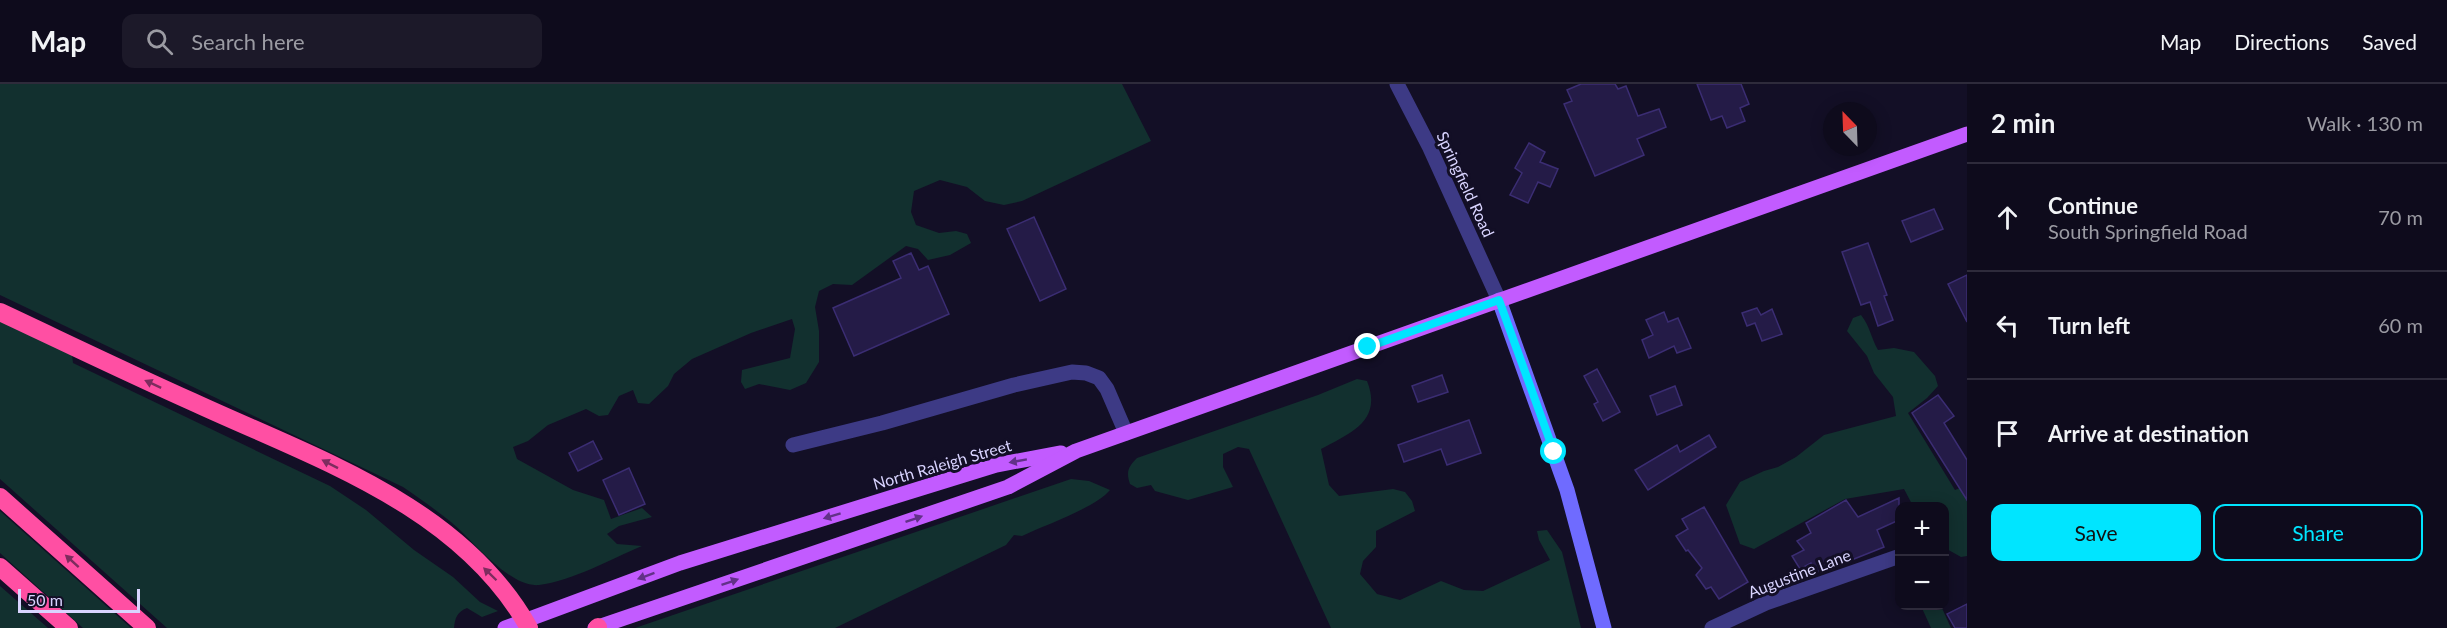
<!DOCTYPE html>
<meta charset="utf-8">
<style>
body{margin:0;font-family:Lato,sans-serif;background:#1c1929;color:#f1f3f6}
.controls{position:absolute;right:18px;bottom:18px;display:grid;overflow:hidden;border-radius:12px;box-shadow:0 3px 15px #0003}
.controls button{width:54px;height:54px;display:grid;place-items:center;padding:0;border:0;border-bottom:2px solid #2e2b3b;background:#0e0b1c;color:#f1f3f6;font:30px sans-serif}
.compass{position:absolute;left:1823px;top:18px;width:54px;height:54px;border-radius:50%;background:#0e0b1c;box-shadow:0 3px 15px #0003;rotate:337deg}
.scale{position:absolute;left:18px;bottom:15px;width:122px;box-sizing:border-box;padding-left:6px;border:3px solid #d9d4ff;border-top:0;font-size:16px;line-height:21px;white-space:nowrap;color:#d9d4ff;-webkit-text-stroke:4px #130f26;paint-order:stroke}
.stop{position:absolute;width:18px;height:18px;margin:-14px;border:4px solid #00e5ff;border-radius:50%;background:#fff}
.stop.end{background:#00e5ff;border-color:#fff;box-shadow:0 2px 6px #0008}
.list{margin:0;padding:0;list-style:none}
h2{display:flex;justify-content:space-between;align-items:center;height:78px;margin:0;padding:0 24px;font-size:26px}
h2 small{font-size:20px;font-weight:400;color:#9b9ba3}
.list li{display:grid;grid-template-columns:39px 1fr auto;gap:18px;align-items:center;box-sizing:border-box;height:108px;padding:0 24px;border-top:2px solid #2e2b3b}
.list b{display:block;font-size:22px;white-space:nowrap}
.list p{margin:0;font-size:20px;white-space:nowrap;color:#9b9ba3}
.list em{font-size:20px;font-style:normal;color:#9b9ba3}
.actions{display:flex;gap:12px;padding:18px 24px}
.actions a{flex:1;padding:14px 0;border:2px solid #00e5ff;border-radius:12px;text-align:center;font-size:21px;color:#00e5ff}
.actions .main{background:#00e5ff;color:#111}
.icon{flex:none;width:33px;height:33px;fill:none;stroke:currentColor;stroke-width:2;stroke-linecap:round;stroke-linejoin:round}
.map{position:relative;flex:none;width:1967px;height:544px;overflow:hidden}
header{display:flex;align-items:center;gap:36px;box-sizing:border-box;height:84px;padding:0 30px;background:#0e0b1c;border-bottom:2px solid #2e2b3b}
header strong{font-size:28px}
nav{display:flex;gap:33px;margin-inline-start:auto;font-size:21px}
.search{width:420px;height:54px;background:#1c1929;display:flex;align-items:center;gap:15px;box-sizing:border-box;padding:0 21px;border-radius:12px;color:#9b9ba3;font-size:22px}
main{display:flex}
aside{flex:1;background:#0e0b1c}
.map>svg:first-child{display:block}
.green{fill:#12302f}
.building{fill:#241b47;stroke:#3b2d73;stroke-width:1.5}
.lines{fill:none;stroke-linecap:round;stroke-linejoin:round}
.street{stroke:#3d3a85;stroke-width:15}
.secondary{stroke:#6f6bff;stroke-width:15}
.primary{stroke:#c25bff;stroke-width:15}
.highway{stroke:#ff4fa3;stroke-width:18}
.oneway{fill:#7d2c5e}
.oneway2{fill:#623188}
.route{stroke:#00e5ff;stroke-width:8}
.labels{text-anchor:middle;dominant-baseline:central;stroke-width:6;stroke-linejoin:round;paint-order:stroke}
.street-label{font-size:16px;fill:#d9d4ff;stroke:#130f26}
</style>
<header>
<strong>Map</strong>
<div class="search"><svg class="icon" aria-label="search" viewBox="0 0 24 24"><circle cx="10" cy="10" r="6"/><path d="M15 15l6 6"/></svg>Search here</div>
<nav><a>Map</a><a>Directions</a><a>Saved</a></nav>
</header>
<main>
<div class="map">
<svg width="1967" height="544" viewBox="0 0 1967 544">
<rect width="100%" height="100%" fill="#130f26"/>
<g class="green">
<path d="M 0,0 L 1122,0 L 1151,57 L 1022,117 L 1004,121 L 985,117 L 967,103 L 940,96 L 914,107 L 911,128 L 916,141 L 939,149 L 956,147 L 967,150 L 971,159 L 950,171 L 928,176 L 918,165 L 906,162 L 852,201 L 833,200 L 819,207 L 815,223 L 819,247 L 819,278 L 806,299 L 790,306 L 759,300 L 745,305 L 741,298 L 742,286 L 790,274 L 795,245 L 792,235 L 751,249 L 692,275 L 674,290 L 668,302 L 649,320 L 638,319 L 633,306 L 619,312 L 608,331 L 599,332 L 586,325 L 548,341 L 528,357 L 513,363 L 517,375 L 573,406 L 604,416 L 611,435 L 642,424 L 652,433 L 619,442 L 607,450 L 617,460 L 642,462 C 611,475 572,497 539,501 C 509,504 472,455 451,438 C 436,426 419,414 403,403 L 0,211 Z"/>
<path d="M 1861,231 C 1870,242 1871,254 1878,266 L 1894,264 L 1914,268 L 1935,292 L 1938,302 L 1927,314 L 1908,329 L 1955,406 L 1967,401 L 1967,472 L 1961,473 L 1945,464 L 1944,422 L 1913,422 L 1904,405 L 1845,415 L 1754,465 L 1740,460 L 1726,421 L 1740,398 L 1764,387 L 1778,383 L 1796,373 L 1824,351 L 1896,332 L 1893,313 L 1874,289 L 1867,272 L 1847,247 L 1853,234 Z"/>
<path d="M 0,236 L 72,271 L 73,279 L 330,402 L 366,426 L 414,466 L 453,493 L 480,518 L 498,527 L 482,533 L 467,524 C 457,528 455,534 454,544 L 167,544 L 0,395 Z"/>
<path d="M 1357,295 L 1367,297 C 1383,337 1350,349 1321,365 L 1329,401 L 1339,412 L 1393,405 L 1405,408 L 1412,417 L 1415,427 L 1376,447 L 1376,463 L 1363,477 L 1360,490 L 1377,510 L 1400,516 L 1441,497 L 1464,506 L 1483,507 L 1550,476 L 1539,456 L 1537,447 L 1547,446 L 1562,468 L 1581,544 L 1331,544 L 1249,365 L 1238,363 L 1223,370 L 1223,383 L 1233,403 L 1188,416 L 1155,407 L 1151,401 L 1137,404 L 1130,400 C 1126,388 1128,383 1137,374 L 1318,311 Z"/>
<path d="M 1071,395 L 1089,397 L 1110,406 C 1095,424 1045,441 1022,452 L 1014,451 L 1006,461 L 835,544 L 635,544 Z"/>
<polygon points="0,427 131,544 83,544 0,469"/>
<polygon points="0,502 48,544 0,544"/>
<polygon points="1921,522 1941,522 1951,544 1931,544"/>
</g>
<g class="building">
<polygon points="1581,0 1615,0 1618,5 1626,2 1638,32 1659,25 1666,43 1637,55 1644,71 1595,92 1564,20 1572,17 1567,6"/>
<polygon points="1697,0 1741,0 1749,20 1740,24 1745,37 1727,44 1722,32 1711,36"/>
<polygon points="1529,59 1545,68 1540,78 1558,85 1550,103 1538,98 1528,119 1510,111 1522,89 1515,84"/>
<polygon points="1934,125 1943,145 1911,158 1902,137"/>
<polygon points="1034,133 1066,205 1040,217 1007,145"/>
<polygon points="1868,159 1887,211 1884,212 1893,236 1878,242 1870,218 1861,221 1842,168"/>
<polygon points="911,169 919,186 928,182 949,230 854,272 833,224 901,194 893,177"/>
<polygon points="1967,191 1967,238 1948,200"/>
<polygon points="1757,224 1761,231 1772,225 1782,250 1762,257 1755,239 1747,242 1742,229"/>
<polygon points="1664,228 1668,238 1678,234 1691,264 1677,269 1674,262 1649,274 1642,256 1653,251 1646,236"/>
<polygon points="1597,285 1620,328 1603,337 1594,320 1598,318 1584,292"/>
<polygon points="1442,291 1448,308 1418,318 1412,302"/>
<polygon points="1675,302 1682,321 1657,331 1650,312"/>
<polygon points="1938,311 1954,332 1944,339 1967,376 1967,416 1912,329"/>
<polygon points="1469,336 1481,369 1447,381 1441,365 1404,378 1398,361"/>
<polygon points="1709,351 1716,363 1648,406 1635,386 1677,361 1680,368"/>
<polygon points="593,357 602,375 578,387 569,369"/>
<polygon points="629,384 645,420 619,431 603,396"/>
<polygon points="1899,414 1899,436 1877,446 1884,463 1849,477 1846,471 1816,489 1811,479 1800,485 1792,472 1804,466 1797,457 1811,449 1806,439 1846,416 1858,433"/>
<polygon points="1704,423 1748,498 1719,515 1711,503 1706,505 1696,491 1702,484 1688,466 1686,467 1676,452 1688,445 1682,435"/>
<polygon points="1967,520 1967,544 1955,544 1947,530"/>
</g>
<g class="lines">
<g class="street">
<polyline points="1397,0 1429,62 1499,216"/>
<polyline points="793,361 882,339 1014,301 1072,288 1086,289 1099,294 1107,305 1126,349"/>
<polyline points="1712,544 1766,519 1900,472"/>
</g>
<polyline class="secondary" points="1499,216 1567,406 1604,544"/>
<g class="primary">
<polyline points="505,544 680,479 996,381 1061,369"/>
<polyline points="595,544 1008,403 1076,367 1967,50"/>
</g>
<g class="highway">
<path d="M 0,228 C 64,258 128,289 193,318 C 314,374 460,421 529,544"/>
<polyline points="0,413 147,544"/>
<polyline points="0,483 69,544"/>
<polyline points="597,544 598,543"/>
</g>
</g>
<defs><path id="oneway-solid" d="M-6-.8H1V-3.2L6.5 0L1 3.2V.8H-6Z" transform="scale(1.5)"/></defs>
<g class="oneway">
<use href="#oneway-solid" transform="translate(153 300) rotate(-155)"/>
<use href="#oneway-solid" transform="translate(330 380) rotate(-153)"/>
<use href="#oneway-solid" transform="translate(72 477) rotate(-138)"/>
<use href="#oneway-solid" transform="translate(490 490) rotate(-136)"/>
</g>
<g class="oneway2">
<use href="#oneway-solid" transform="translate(1018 377) rotate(170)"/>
<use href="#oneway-solid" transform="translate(832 432) rotate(163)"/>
<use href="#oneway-solid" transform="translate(914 435) rotate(-19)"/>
<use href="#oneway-solid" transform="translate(646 492) rotate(160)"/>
<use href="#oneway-solid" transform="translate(730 498) rotate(-19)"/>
</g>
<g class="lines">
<polyline class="route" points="1368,263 1499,216 1554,368"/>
</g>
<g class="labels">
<g class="street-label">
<text transform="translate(1466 100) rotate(65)">Springfield Road</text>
<text transform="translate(942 380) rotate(-16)">North Raleigh Street</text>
<text transform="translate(1799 489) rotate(-21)">Augustine Lane</text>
</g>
</g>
</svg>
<div class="controls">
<button>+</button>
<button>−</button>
</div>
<svg class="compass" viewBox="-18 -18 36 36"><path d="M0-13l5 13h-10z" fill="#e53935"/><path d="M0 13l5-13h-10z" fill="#9b9ba3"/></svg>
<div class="scale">50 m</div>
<div class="stop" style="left:1554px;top:368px"></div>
<div class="stop end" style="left:1368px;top:263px"></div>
</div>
<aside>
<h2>2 min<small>Walk · 130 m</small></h2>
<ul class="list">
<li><svg class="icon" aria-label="ahead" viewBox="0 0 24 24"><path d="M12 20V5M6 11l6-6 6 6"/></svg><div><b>Continue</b><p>South Springfield Road</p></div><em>70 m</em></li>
<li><svg class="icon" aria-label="left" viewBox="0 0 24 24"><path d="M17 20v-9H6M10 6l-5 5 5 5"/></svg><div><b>Turn left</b></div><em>60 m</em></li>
<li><svg class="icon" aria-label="arrive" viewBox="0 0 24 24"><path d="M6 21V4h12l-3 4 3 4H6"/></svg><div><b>Arrive at destination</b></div></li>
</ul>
<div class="actions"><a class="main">Save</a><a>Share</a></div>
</aside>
</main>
